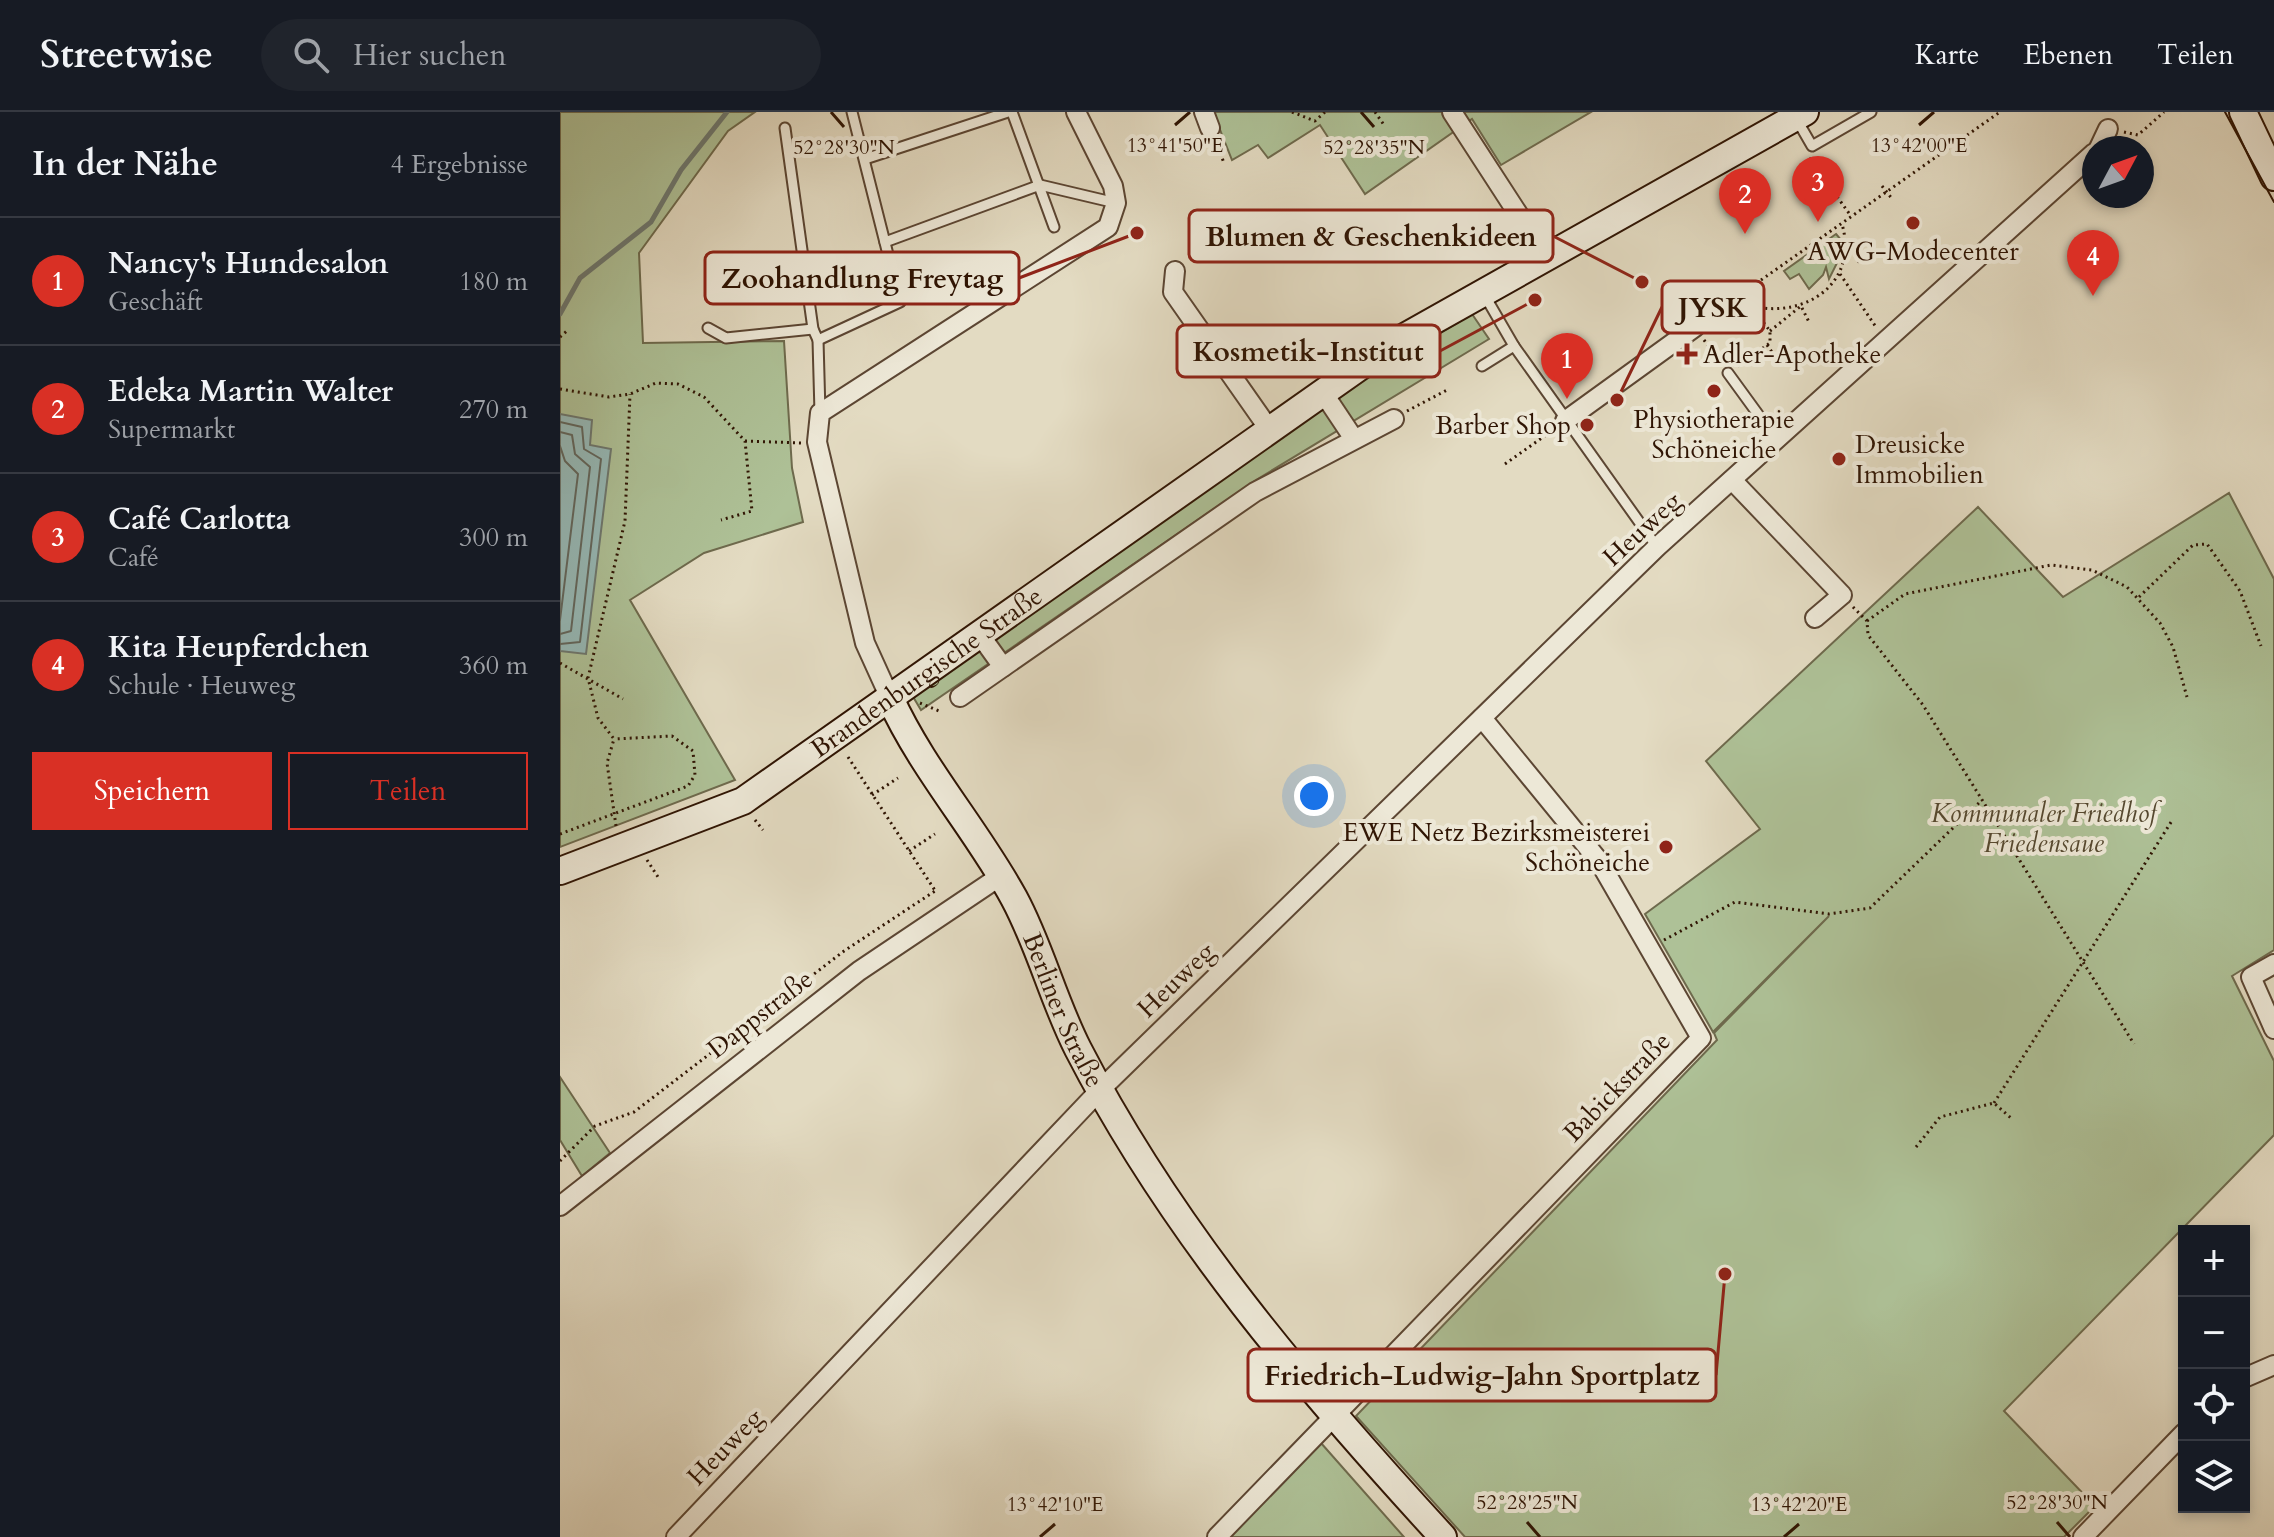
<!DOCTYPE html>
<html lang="de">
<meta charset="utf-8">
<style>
body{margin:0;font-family:Cardo,serif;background:#20242c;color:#f1f3f6}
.controls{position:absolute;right:24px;bottom:24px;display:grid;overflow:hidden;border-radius:0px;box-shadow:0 4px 12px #0003}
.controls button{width:72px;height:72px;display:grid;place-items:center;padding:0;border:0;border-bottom:2px solid #363941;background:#171b24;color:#f1f3f6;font:40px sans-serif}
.compass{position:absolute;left:1522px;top:24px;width:72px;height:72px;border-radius:50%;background:#171b24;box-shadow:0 4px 12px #0003;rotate:49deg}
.you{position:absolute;left:754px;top:684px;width:28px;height:28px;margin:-20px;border:6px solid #fff;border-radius:50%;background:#1a73e8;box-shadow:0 0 0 12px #1a73e833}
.badge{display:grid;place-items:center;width:52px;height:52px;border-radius:50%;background:#d93025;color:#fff;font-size:26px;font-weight:700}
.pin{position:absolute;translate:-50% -66px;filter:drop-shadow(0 2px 4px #0008)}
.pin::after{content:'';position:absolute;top:42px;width:28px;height:24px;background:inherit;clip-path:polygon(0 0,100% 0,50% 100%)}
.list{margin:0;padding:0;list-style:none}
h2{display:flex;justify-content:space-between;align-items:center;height:104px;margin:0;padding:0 32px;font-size:34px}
h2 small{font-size:26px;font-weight:400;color:#9ea1a6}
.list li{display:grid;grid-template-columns:52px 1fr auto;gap:24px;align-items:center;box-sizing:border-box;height:128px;padding:0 32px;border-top:2px solid #363941}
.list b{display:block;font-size:30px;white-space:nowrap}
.list p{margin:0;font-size:26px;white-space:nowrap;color:#9ea1a6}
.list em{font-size:26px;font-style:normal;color:#9ea1a6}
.actions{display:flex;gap:16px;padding:24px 32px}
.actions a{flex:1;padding:18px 0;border:2px solid #d93025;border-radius:0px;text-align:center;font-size:28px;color:#d93025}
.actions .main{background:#d93025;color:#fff}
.icon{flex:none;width:44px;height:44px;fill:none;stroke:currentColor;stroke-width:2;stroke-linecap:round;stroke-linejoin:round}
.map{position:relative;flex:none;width:1714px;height:1425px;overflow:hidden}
header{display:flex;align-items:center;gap:48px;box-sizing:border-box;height:112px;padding:0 40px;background:#171b24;border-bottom:2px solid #363941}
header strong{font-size:38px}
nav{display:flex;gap:44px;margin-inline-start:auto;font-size:28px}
.search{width:560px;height:72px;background:#20242c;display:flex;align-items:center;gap:20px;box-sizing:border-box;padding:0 28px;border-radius:44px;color:#9ea1a6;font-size:30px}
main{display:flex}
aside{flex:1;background:#171b24}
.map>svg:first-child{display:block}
.green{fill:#aec197;stroke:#6e6a4d;stroke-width:2}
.water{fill:#96bab8;stroke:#6d7870;stroke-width:2}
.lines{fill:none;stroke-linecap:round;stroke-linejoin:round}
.shore{stroke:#62675e;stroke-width:2}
.stream{stroke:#6d7870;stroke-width:5}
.lane-casing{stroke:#5c4633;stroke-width:13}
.street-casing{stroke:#5c4633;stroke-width:22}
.secondary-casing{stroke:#2f1403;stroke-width:30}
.path{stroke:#2f1403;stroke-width:3;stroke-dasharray:2 4;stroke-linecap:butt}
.lane{stroke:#ede8d7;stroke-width:9}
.street{stroke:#ede8d7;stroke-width:18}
.secondary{stroke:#ede8d7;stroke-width:26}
.tram{stroke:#2f1403;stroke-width:2}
.ticks{fill:none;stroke:#2f1403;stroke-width:3}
.poi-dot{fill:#8f2418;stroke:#ede8d7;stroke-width:3}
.labels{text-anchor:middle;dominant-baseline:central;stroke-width:8;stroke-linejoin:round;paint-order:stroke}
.poi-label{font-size:26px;fill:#2f1403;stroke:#ede8d7}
.street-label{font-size:26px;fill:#2f1403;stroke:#ede8d7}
.park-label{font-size:26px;font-style:italic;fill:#55482f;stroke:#ede8d7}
.ticks-label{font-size:20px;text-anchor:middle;fill:#2f1403;stroke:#ede8d7;stroke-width:8;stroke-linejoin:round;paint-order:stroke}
.leader{fill:none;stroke:#8f2418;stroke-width:3}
.callout-dot{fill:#8f2418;stroke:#ede8d7;stroke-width:3}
.callout{fill:#ede8d7;stroke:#8f2418;stroke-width:3}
.callout-label{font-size:28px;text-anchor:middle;font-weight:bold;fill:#2f1403}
</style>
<header>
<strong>Streetwise</strong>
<div class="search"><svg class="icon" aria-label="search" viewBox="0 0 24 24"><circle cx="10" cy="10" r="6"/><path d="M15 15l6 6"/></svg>Hier suchen</div>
<nav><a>Karte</a><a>Ebenen</a><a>Teilen</a></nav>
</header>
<main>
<aside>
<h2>In der Nähe<small>4 Ergebnisse</small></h2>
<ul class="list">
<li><span class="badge">1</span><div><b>Nancy's Hundesalon</b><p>Geschäft</p></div><em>180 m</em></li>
<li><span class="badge">2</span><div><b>Edeka Martin Walter</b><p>Supermarkt</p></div><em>270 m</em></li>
<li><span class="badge">3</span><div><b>Café Carlotta</b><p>Café</p></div><em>300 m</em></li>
<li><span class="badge">4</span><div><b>Kita Heupferdchen</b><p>Schule · Heuweg</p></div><em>360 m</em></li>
</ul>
<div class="actions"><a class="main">Speichern</a><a>Teilen</a></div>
</aside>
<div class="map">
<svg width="1714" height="1425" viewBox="0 0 1714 1425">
<rect width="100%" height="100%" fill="#e3dbc2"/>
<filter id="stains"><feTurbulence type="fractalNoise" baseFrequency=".0025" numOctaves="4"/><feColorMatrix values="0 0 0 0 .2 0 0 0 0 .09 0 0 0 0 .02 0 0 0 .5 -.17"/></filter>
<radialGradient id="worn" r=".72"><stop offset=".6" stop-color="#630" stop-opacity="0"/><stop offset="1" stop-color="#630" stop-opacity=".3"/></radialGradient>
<g class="green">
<polygon points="0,0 195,0 168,19 79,141 83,231 224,229 232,356 243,410 144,441 70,488 175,668 0,735"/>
<polygon points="653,0 1031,0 941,53 912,7 805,82 760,13 708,46 698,33 672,48"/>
<polygon points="1276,122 1282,129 1279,147 1269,167 1266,155 1263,163 1249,177 1239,162 1230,167 1224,159"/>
<polygon points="912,202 929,227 696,368 361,598 352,583 717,320"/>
<polygon points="1669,381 1714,467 1714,838 1672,864 1714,949 1714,1023 1444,1299 1535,1394 1504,1425 905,1425 796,1304 1157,928 1154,921 1269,804 1153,920 1085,802 1200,717 1146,649 1418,395 1503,485"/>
<polygon points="0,965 50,1041 22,1064 0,1028"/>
<polygon points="761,1331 844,1425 670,1425"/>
</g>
<polygon class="water" points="0,302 32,308 30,333 51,337 26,542 0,539"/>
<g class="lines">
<g class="shore">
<polyline points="0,310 22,315 24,337 41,347 20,530 0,532"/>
<polyline points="0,320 12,323 15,342 30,355 11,519 0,522"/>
<polyline points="0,334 5,349 18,362 0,508"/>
</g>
<polyline class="stream" points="0,202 20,166 91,110 121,58 167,0"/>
<defs>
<g id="lane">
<polyline points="452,0 494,115"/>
<polyline points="1237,8 1252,34 1311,0"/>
<polyline points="225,16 253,217 258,228 260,301"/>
<polyline points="305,47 448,0"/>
<polyline points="325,130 480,73 556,91"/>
<polyline points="925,184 954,234 1097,435"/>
<polyline points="148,216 166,226 253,217"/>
<polyline points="258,228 340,190 292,0"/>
<polyline points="922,254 954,234"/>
<polyline points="1168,261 1216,327"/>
</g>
<g id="street">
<polyline points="644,0 650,16"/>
<polyline points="892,0 986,145"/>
<polyline points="1539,36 1548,17"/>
<polyline points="615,159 613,180 709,317"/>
<polyline points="762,279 794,327"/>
<polyline points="1005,309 1135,215"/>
<polyline points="1172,368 1282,483 1255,506"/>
<polyline points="420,523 443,555"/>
<polyline points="400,585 695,380 834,307"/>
<polyline points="330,586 305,531 257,330 260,301 548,115 556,91 553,74 516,0"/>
<polyline points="1714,852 1691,865 1714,917"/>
<polyline points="0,1094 299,859 442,763"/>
<polyline points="1684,1266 1714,1253"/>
<polyline points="116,1425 541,977 1097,435 1534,41"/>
<polyline points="657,1425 1141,926 1039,749 922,606"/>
<polyline points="1523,1425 1624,1321"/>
</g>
<g id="secondary">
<polyline points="1683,0 1714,65"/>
<path id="s1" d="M 330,586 C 362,657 417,718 454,786 C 480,834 493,888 518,937 C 611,1118 746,1276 883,1425"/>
<path id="s2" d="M 0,759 L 183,689 L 832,232 L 1245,0"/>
</g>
</defs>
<use href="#lane" class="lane-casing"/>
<use href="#street" class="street-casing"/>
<use href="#secondary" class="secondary-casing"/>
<g class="path">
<polyline points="732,0 755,9 765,0"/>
<polyline points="815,0 824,13"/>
<polyline points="1564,20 1578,23 1604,0"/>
<polyline points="656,30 664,51"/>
<polyline points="1249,46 1291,104"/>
<polyline points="1322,74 1333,88"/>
<polyline points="1257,81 1269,72"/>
<polyline points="1288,134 1301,153"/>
<polyline points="1280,162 1316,215"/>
<path d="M 1181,182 L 1191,194 C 1246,207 1299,171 1282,112"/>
<polyline points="1147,206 1440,0"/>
<polyline points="1210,219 1241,194 1250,212"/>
<polyline points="0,225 8,218"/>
<polyline points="1144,228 1161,251"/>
<polyline points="1207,233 1221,253 1226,250"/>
<polyline points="1178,254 1210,231 1210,219 1191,194"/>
<polyline points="0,277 49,285 70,282 96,271 118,272 144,285 185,329 192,399 161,408"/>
<polyline points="847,299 889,277"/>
<polyline points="185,329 241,331"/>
<polyline points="945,352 993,318"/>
<polyline points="1579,485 1633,433 1647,432 1680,479 1701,534"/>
<polyline points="1293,495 1307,509 1308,523 1363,593 1574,932"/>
<polyline points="1307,509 1345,482 1491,453 1532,458 1567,475 1600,511 1613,535 1627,585"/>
<polyline points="0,551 63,587"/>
<polyline points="360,591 379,599"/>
<polyline points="288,645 376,780"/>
<polyline points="312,683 338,666"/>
<polyline points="195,708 203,718"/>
<polyline points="56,714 47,651 54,627 38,606 28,566 65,409 70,282"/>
<polyline points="0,722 128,674 135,663 133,639 112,624 55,627"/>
<polyline points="349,739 375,722"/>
<polyline points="87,748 98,765"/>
<polyline points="1104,828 1175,790 1269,802 1310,796 1422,688"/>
<polyline points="1434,991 1613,707"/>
<polyline points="1356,1035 1380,1005 1434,991 1452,1007"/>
<polyline points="0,1049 35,1014 74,1000 284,839 375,779"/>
</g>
<use href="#lane" class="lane"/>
<use href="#street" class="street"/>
<use href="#secondary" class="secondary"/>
<polyline class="tram" points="1665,0 1714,90"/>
</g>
<path class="ticks" d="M 271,0 L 284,15M 801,0 L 814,15M 615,13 L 630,0M 1359,13 L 1374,0M 967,1410 L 980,1425M 1497,1410 L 1510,1425M 480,1425 L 495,1412M 1224,1425 L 1239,1412"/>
<g class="poi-dot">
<circle cx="1353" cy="111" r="8"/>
<path d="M1123 230h8v8h8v8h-8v8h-8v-8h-8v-8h8z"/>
<circle cx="1154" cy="279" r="8"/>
<circle cx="1027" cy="313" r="8"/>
<circle cx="1279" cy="347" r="8"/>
<circle cx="1106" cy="735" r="8"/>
</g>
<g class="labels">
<g class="poi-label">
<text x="1353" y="139">AWG-Modecenter</text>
<text x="1143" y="242" text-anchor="start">Adler-Apotheke</text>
<text x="1154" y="307">Physiotherapie<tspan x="1154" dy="30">Schöneiche</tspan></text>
<text x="1011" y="313" text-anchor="end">Barber Shop</text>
<text x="1295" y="332" text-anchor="start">Dreusicke<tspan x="1295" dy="30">Immobilien</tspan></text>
<text x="1090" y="720" text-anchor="end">EWE Netz Bezirksmeisterei<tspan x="1090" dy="30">Schöneiche</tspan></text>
</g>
<g class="street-label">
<text transform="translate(1082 417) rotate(-43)">Heuweg</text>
<text stroke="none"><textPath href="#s2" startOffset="420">Brandenburgische Straße</textPath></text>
<text transform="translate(616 868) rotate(-44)">Heuweg</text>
<text stroke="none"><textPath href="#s1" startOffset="358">Berliner Straße</textPath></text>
<text transform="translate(200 902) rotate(-38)">Dappstraße</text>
<text transform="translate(1057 975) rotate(-46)">Babickstraße</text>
<text transform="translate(165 1335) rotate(-46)">Heuweg</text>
</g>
<g class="park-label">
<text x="1484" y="701">Kommunaler Friedhof<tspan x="1484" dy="30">Friedensaue</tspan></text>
</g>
</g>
<g class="ticks-label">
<text x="615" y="40">13°41'50"E</text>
<text x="1359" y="40">13°42'00"E</text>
<text x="284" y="42">52°28'30"N</text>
<text x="814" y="42">52°28'35"N</text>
<text x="967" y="1397">52°28'25"N</text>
<text x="1497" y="1397">52°28'30"N</text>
<text x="495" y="1399">13°42'10"E</text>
<text x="1239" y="1399">13°42'20"E</text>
</g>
<path class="leader" d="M1082 170L993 124M577 121L459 166M1057 288L1102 195M975 188L880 239M1165 1162L1156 1263"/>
<g class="callout-dot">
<circle cx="1082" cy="170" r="8"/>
<circle cx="577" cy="121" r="8"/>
<circle cx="1057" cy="288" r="8"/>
<circle cx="975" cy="188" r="8"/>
<circle cx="1165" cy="1162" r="8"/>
</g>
<g class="callout">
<rect x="629" y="98" width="364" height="52" rx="8"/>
<rect x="145" y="140" width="314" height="52" rx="8"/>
<rect x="1102" y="169" width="102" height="52" rx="8"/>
<rect x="617" y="213" width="263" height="52" rx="8"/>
<rect x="688" y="1237" width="468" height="52" rx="8"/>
</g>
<g class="callout-label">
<text x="811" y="134">Blumen &amp; Geschenkideen</text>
<text x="302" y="176">Zoohandlung Freytag</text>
<text x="1153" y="205">JYSK</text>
<text x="748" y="249">Kosmetik-Institut</text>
<text x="922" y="1273">Friedrich-Ludwig-Jahn Sportplatz</text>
</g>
<rect width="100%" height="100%" filter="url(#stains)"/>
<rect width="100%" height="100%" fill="url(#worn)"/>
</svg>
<div class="controls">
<button>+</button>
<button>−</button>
<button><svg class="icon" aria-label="locate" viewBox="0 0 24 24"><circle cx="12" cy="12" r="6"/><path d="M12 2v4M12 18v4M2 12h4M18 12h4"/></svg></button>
<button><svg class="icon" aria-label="layers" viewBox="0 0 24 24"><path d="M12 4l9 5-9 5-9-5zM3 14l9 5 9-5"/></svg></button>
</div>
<svg class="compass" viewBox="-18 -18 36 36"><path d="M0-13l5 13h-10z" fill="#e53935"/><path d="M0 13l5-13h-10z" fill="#9ea1a6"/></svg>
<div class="you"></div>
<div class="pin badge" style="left:1007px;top:287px">1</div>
<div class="pin badge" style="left:1185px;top:122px">2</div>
<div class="pin badge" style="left:1258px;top:110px">3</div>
<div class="pin badge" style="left:1533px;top:184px">4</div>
</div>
</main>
